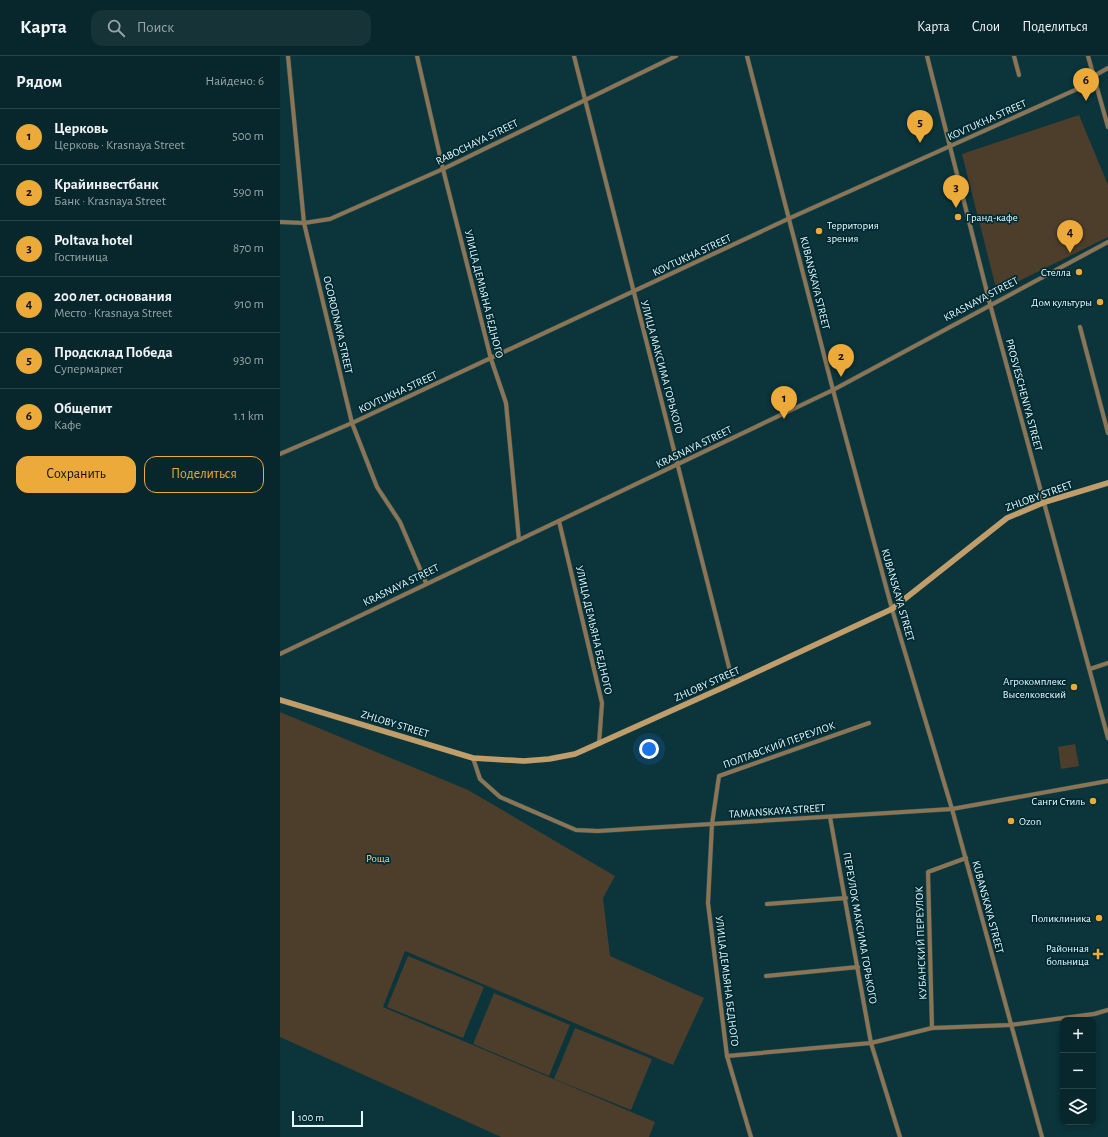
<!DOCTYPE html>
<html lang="ru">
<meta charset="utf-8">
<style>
body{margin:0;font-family:"Alegreya Sans",sans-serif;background:#163338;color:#f1f3f6}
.controls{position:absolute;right:12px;bottom:12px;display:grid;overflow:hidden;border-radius:8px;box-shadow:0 2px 6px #0003}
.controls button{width:36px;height:36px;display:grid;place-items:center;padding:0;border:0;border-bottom:1px solid #294448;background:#08272c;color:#f1f3f6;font:20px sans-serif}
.scale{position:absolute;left:12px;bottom:10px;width:71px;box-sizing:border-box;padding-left:4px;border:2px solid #e4f9fd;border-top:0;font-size:11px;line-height:14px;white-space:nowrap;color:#e4f9fd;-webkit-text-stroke:3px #002a31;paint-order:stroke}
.you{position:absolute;left:369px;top:693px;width:14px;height:14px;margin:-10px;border:3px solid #fff;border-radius:50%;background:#1a73e8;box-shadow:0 0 0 6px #1a73e833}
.badge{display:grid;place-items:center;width:26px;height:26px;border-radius:50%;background:#ebaa39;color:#111;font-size:13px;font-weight:700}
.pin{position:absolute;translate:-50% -33px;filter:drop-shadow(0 1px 2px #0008)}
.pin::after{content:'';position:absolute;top:21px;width:14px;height:12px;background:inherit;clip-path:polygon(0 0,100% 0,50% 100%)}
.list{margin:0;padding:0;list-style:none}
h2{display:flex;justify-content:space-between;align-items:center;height:52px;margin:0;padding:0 16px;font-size:17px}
h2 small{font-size:13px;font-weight:400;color:#98a5a9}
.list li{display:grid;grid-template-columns:26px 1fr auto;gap:12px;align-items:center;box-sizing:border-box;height:56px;padding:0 16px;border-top:1px solid #294448}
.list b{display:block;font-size:15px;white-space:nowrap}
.list p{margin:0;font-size:13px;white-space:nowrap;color:#98a5a9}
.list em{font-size:13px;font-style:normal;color:#98a5a9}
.actions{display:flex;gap:8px;padding:12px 16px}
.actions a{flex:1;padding:9px 0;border:1px solid #ebaa39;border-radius:12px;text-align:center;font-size:14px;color:#ebaa39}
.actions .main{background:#ebaa39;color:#111}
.icon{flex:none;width:22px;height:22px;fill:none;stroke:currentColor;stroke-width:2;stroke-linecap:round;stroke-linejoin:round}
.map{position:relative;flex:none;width:828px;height:1081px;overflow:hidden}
header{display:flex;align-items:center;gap:24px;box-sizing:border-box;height:56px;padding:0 20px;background:#08272c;border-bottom:1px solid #294448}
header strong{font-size:19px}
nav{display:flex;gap:22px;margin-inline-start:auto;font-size:14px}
.search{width:280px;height:36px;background:#163338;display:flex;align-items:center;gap:10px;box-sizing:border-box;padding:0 14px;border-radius:12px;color:#98a5a9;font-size:15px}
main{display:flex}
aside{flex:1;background:#08272c}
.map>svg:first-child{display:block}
.green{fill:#4c3e2b}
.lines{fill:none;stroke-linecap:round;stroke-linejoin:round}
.street-casing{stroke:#295056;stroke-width:5}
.secondary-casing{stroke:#295056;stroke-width:6}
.street{stroke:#8b7555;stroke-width:4}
.secondary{stroke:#c09d69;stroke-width:5.5}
.poi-dot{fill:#ebaa39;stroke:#002a31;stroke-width:1.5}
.labels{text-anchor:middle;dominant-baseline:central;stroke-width:3.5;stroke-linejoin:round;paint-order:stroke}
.street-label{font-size:11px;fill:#e4f9fd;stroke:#002a31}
.poi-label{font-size:11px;fill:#e4f9fd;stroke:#002a31;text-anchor:end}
.park-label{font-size:11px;fill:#fcd398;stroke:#002a31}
</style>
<header>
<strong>Карта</strong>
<div class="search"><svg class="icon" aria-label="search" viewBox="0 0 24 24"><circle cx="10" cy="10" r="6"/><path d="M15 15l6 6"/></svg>Поиск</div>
<nav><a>Карта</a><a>Слои</a><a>Поделиться</a></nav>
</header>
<main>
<aside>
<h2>Рядом<small>Найдено: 6</small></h2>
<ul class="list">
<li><span class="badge">1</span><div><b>Церковь</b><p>Церковь · Krasnaya Street</p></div><em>500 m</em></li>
<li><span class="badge">2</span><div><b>Крайинвестбанк</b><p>Банк · Krasnaya Street</p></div><em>590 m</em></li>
<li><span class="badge">3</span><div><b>Poltava hotel</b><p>Гостиница</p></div><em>870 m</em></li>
<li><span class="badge">4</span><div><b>200 лет. основания</b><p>Место · Krasnaya Street</p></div><em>910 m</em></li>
<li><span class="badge">5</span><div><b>Продсклад Победа</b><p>Супермаркет</p></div><em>930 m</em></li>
<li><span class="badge">6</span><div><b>Общепит</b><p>Кафе</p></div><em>1.1 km</em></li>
</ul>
<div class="actions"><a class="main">Сохранить</a><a>Поделиться</a></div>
</aside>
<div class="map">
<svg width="828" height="1081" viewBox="0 0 828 1081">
<rect width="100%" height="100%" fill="#0b343b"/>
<g class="green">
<polygon points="799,59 828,129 828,181 717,236 682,98"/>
<polygon points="0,656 188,734 335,820 323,842 330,900 424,942 393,1009 125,895 103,951 375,1066 369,1081 221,1081 0,981"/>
<polygon points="795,688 799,710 781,713 778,691"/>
<polygon points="128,900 204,931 183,982 107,951"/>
<polygon points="214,937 290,969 269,1020 193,988"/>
<polygon points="295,972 372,1003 351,1054 274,1023"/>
</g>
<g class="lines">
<defs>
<g id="street">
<polyline points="8,0 24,167 72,367 97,431 120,466 146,527"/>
<polyline points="137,0 163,113 211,303 226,347 239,484"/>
<polyline points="294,0 453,627"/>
<polyline points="467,0 553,334 612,553 672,753 762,1081"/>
<polyline points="647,0 710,248 828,682"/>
<polyline points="734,0 739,19"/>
<polyline points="808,0 828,71"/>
<polyline points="0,166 24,167 50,163 163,113 396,0"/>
<polyline points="800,271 828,377"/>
<polyline points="0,398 72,367 510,162 804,30 814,20 828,12"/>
<polyline points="279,465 322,647 319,688"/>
<polyline points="0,598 553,334 828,186"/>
<polyline points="810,613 828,607"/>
<polyline points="193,702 200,723 220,741 296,774 318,775 672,753 828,725"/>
<polyline points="550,761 591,987 620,1081"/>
<polyline points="487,848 566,842"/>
<polyline points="486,920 578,911"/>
<polyline points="652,972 648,816 686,802"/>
<polyline points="447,1000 591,987 652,972 730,969 814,958 828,954"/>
<polyline points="471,1081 447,1000 428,847 432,768 439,720 589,667"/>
</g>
<polyline id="secondary" points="0,644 193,702 244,705 269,703 295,698 453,627 612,553 727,462 765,446 828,427"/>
</defs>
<use href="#street" class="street-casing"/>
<use href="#secondary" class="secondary-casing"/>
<use href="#street" class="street"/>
<use href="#secondary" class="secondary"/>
</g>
<g class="poi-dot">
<circle cx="678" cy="161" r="4"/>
<circle cx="539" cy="175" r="4"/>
<circle cx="799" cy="216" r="4"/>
<circle cx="820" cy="246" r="4"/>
<circle cx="794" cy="631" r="4"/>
<circle cx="813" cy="745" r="4"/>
<circle cx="731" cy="765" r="4"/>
<circle cx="819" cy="862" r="4"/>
<path d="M816 892h4v4h4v4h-4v4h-4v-4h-4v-4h4z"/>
</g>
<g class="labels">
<g class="street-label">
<text transform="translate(707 64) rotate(-24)">KOVTUKHA STREET</text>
<text transform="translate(197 86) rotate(-26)">RABOCHAYA STREET</text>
<text transform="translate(412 199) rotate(-25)">KOVTUKHA STREET</text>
<text transform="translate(535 227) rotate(76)">KUBANSKAYA STREET</text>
<text transform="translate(204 238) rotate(76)">УЛИЦА ДЕМЬЯНА БЕДНОГО</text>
<text transform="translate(701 243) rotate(-28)">KRASNAYA STREET</text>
<text transform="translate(58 269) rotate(77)">OGORODNAYA STREET</text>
<text transform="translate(382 311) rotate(75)">УЛИЦА МАКСИМА ГОРЬКОГО</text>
<text transform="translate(118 336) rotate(-25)">KOVTUKHA STREET</text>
<text transform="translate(744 339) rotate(75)">PROSVESCHENIYA STREET</text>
<text transform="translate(414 391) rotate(-26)">KRASNAYA STREET</text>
<text transform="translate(759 440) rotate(-20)">ZHLOBY STREET</text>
<text transform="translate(121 529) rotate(-26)">KRASNAYA STREET</text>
<text transform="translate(618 539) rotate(74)">KUBANSKAYA STREET</text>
<text transform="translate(314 574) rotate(77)">УЛИЦА ДЕМЬЯНА БЕДНОГО</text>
<text transform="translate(427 628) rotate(-24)">ZHLOBY STREET</text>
<text transform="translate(115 668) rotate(17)">ZHLOBY STREET</text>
<text transform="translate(499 689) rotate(-20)">ПОЛТАВСКИЙ ПЕРЕУЛОК</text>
<text transform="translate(497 755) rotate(-4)">TAMANSKAYA STREET</text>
<text transform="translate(708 851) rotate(75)">KUBANSKAYA STREET</text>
<text transform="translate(580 872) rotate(80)">ПЕРЕУЛОК МАКСИМА ГОРЬКОГО</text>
<text transform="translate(641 887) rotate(-92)">КУБАНСКИЙ ПЕРЕУЛОК</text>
<text transform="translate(447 925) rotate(83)">УЛИЦА ДЕМЬЯНА БЕДНОГО</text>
</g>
<g class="poi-label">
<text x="686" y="161" text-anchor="start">Гранд-кафе</text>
<text x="547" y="169" text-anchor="start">Территория<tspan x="547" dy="13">зрения</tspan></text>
<text x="791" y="216">Стелла</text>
<text x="812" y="246">Дом культуры</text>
<text x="786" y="625">Агрокомплекс<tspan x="786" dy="13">Выселковский</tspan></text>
<text x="805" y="745">Санги Стиль</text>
<text x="739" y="765" text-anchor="start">Ozon</text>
<text x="811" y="862">Поликлиника</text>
<text x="809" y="892">Районная<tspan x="809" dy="13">больница</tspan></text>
</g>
<g class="park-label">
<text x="98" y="802">Роща</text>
</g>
</g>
</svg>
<div class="controls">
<button>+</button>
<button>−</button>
<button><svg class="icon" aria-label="layers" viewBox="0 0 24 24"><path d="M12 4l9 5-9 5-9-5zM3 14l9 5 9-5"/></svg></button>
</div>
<div class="scale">100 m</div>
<div class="you"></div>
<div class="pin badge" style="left:504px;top:363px">1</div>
<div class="pin badge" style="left:561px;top:321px">2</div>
<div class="pin badge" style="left:676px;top:152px">3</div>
<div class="pin badge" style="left:790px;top:197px">4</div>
<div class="pin badge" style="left:640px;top:87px">5</div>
<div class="pin badge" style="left:806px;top:45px">6</div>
</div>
</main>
